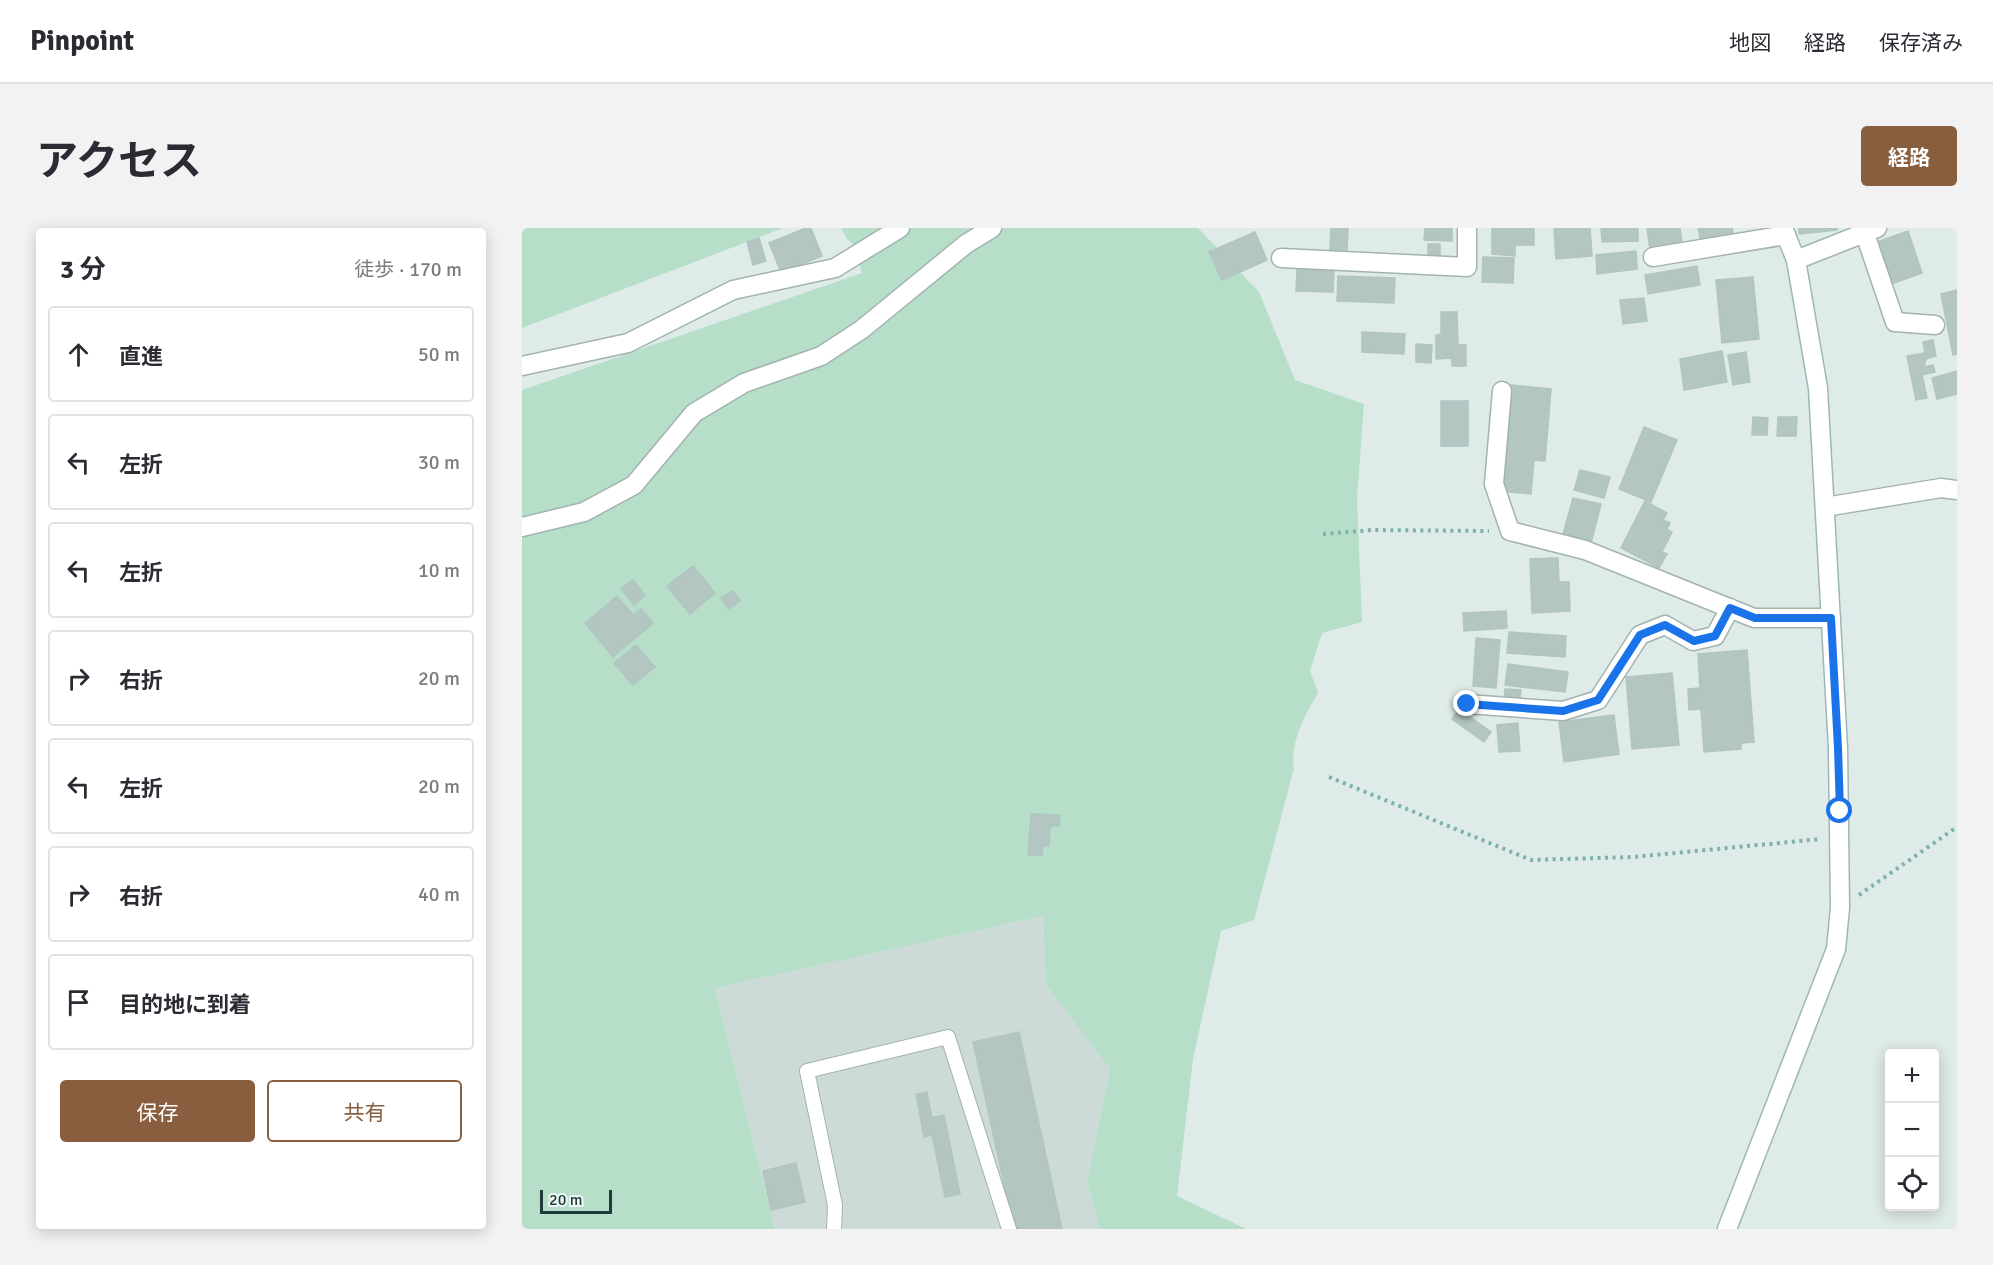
<!DOCTYPE html>
<html lang="ja">
<meta charset="utf-8">
<style>
body{margin:0;font-family:Signika,"Noto Sans JP",sans-serif;background:#f2f2f3;color:#2b2b33}
.controls{position:absolute;right:18px;bottom:18px;display:grid;overflow:hidden;border-radius:6px;box-shadow:0 3px 15px #0003}
.controls button{width:54px;height:54px;display:grid;place-items:center;padding:0;border:0;border-bottom:2px solid #e1e1e2;background:#fff;color:#2b2b33;font:30px sans-serif}
.scale{position:absolute;left:18px;bottom:15px;width:72px;box-sizing:border-box;padding-left:6px;border:3px solid #1f3c3a;border-top:0;font-size:16px;line-height:21px;white-space:nowrap;color:#1f3c3a;-webkit-text-stroke:4px #eff8f5;paint-order:stroke}
.stop{position:absolute;width:18px;height:18px;margin:-14px;border:4px solid #1a73e8;border-radius:50%;background:#fff}
.stop.end{background:#1a73e8;border-color:#fff;box-shadow:0 2px 6px #0008}
.list{margin:0;padding:0;list-style:none}
h2{display:flex;justify-content:space-between;align-items:center;height:78px;margin:0;padding:0 24px;font-size:26px}
h2 small{font-size:20px;font-weight:400;color:#7c7c81}
.list li{display:grid;grid-template-columns:39px 1fr auto;gap:18px;align-items:center;box-sizing:border-box;height:96px;margin:0 12px 12px;padding:0 12px;border:2px solid #e1e1e2;border-radius:6px}
.list b{display:block;font-size:22px;white-space:nowrap}
.list em{font-size:20px;font-style:normal;color:#7c7c81}
.actions{display:flex;gap:12px;padding:18px 24px}
.actions a{flex:1;padding:14px 0;border:2px solid #895e3e;border-radius:6px;text-align:center;font-size:21px;color:#895e3e}
.actions .main{background:#895e3e;color:#fff}
.icon{flex:none;width:33px;height:33px;fill:none;stroke:currentColor;stroke-width:2;stroke-linecap:round;stroke-linejoin:round}
.map{position:relative;flex:none;width:1435px;height:1001px;overflow:hidden;border-radius:6px}
header{display:flex;align-items:center;gap:36px;box-sizing:border-box;height:84px;padding:0 30px;background:#fff;border-bottom:2px solid #e1e1e2}
header strong{font-size:28px}
nav{display:flex;gap:33px;margin-inline-start:auto;font-size:21px}
.intro{display:flex;align-items:center;justify-content:space-between;box-sizing:border-box;height:144px;padding:0 36px}
h1{margin:0;font-size:42px}
.button{padding:15px 27px;border-radius:6px;background:#895e3e;color:#fff;font-size:21px;font-weight:700}
main{display:flex;gap:36px;padding:0 36px}
aside{flex:1;background:#fff;border-radius:6px;box-shadow:0 3px 15px #0003}
.map>svg:first-child{display:block}
.built{fill:#cddbd8}
.green{fill:#b6dec9}
.building{fill:#b4c6c2;stroke:#b1c5c1;stroke-width:1.5}
.lines{fill:none;stroke-linecap:round;stroke-linejoin:round}
.lane-casing{stroke:#a2b3b0;stroke-width:16}
.street-casing{stroke:#a2b3b0;stroke-width:21}
.secondary-casing{stroke:#9db8b4;stroke-width:21}
.path{stroke:#7db1ac;stroke-width:4;stroke-dasharray:3 4.5;stroke-linecap:butt}
.lane{stroke:#fff;stroke-width:14}
.street{stroke:#fff;stroke-width:18}
.secondary{stroke:#fff;stroke-width:18}
.route{stroke:#1a73e8;stroke-width:8}
</style>
<header>
<strong>Pinpoint</strong>
<nav><a>地図</a><a>経路</a><a>保存済み</a></nav>
</header>
<div class="intro"><h1>アクセス</h1><a class="button">経路</a></div>
<main>
<aside>
<h2>3 分<small>徒歩 · 170 m</small></h2>
<ul class="list">
<li><svg class="icon" aria-label="ahead" viewBox="0 0 24 24"><path d="M12 20V5M6 11l6-6 6 6"/></svg><div><b>直進</b></div><em>50 m</em></li>
<li><svg class="icon" aria-label="left" viewBox="0 0 24 24"><path d="M17 20v-9H6M10 6l-5 5 5 5"/></svg><div><b>左折</b></div><em>30 m</em></li>
<li><svg class="icon" aria-label="left" viewBox="0 0 24 24"><path d="M17 20v-9H6M10 6l-5 5 5 5"/></svg><div><b>左折</b></div><em>10 m</em></li>
<li><svg class="icon" aria-label="right" viewBox="0 0 24 24"><path d="M7 20v-9h11M14 6l5 5-5 5"/></svg><div><b>右折</b></div><em>20 m</em></li>
<li><svg class="icon" aria-label="left" viewBox="0 0 24 24"><path d="M17 20v-9H6M10 6l-5 5 5 5"/></svg><div><b>左折</b></div><em>20 m</em></li>
<li><svg class="icon" aria-label="right" viewBox="0 0 24 24"><path d="M7 20v-9h11M14 6l5 5-5 5"/></svg><div><b>右折</b></div><em>40 m</em></li>
<li><svg class="icon" aria-label="arrive" viewBox="0 0 24 24"><path d="M6 21V4h12l-3 4 3 4H6"/></svg><div><b>目的地に到着</b></div></li>
</ul>
<div class="actions"><a class="main">保存</a><a>共有</a></div>
</aside>
<div class="map">
<svg width="1435" height="1001" viewBox="0 0 1435 1001">
<rect width="100%" height="100%" fill="#dfebe8"/>
<polygon class="built" points="521,688 524,757 588,841 565,954 578,1001 253,1001 193,760"/>
<g class="green">
<polygon points="0,0 261,0 0,100"/>
<path d="M 319,0 L 676,0 L 737,64 L 773,152 L 842,176 L 835,271 L 840,394 L 800,405 L 788,443 L 796,465 C 783,487 768,514 772,540 L 732,692 L 699,703 L 671,831 L 655,968 L 724,1001 L 578,1001 L 565,954 L 588,841 L 524,757 L 521,688 L 193,760 L 253,1001 L 0,1001 L 0,162 L 340,45 L 333,18 L 325,11 Z"/>
</g>
<g class="building">
<polygon points="284,0 289,0 300,28 259,44 247,15"/>
<polygon points="809,0 826,0 825,22 808,22"/>
<polygon points="903,0 930,0 930,13 902,12"/>
<polygon points="970,0 1012,0 1012,17 993,17 993,28 970,26"/>
<polygon points="1032,0 1068,0 1070,28 1034,31"/>
<polygon points="1079,0 1116,0 1116,13 1080,14"/>
<polygon points="1125,0 1158,0 1160,16 1128,21"/>
<polygon points="1176,0 1210,0 1211,5 1179,13"/>
<polygon points="1277,0 1315,0 1315,2 1277,6"/>
<polygon points="1386,3 1400,45 1369,56 1355,14"/>
<polygon points="733,4 745,32 700,52 687,24"/>
<polygon points="237,10 244,33 231,37 225,14"/>
<rect x="906" y="16" width="12" height="13"/>
<polygon points="1114,23 1115,41 1075,46 1074,27"/>
<polygon points="961,29 992,30 991,55 960,54"/>
<polygon points="1175,38 1178,57 1126,66 1123,47"/>
<polygon points="775,41 812,42 811,64 774,63"/>
<polygon points="816,48 873,50 872,75 815,73"/>
<polygon points="1231,49 1237,111 1200,115 1194,52"/>
<polygon points="1435,62 1435,126 1431,127 1419,66"/>
<polygon points="1122,70 1125,93 1101,96 1098,72"/>
<polygon points="919,84 935,84 936,117 944,117 944,138 930,138 930,130 914,131 914,107 919,106"/>
<polygon points="840,104 883,106 882,126 840,124"/>
<polygon points="1411,112 1414,128 1404,131 1402,139 1411,137 1413,144 1400,147 1405,170 1394,172 1385,128 1403,125 1401,114"/>
<polygon points="894,116 910,117 909,135 894,134"/>
<polygon points="1200,123 1205,154 1162,162 1158,131"/>
<polygon points="1224,124 1228,154 1211,157 1206,127"/>
<polygon points="1435,143 1435,166 1415,171 1410,150"/>
<polygon points="989,157 1029,161 1023,233 1012,232 1009,266 979,263"/>
<rect x="919" y="173" width="27" height="45"/>
<polygon points="1231,189 1246,190 1245,207 1230,207"/>
<polygon points="1256,189 1275,189 1274,208 1255,208"/>
<polygon points="1122,199 1155,212 1129,274 1097,261"/>
<polygon points="1058,242 1088,249 1082,270 1052,262"/>
<polygon points="1051,270 1079,276 1069,315 1040,310"/>
<polygon points="1123,273 1145,285 1141,292 1148,295 1145,301 1150,304 1140,324 1145,326 1137,340 1099,320"/>
<polygon points="1036,330 1037,354 1047,354 1048,383 1010,385 1008,331"/>
<polygon points="171,338 193,365 168,386 145,358"/>
<polygon points="111,352 123,367 112,377 99,361"/>
<polygon points="211,363 218,373 206,381 199,370"/>
<polygon points="95,368 111,387 119,381 131,395 91,429 63,395"/>
<polygon points="984,383 985,400 942,403 941,385"/>
<polygon points="987,404 1044,408 1043,429 985,425"/>
<polygon points="954,410 978,412 974,460 951,458"/>
<polygon points="114,417 133,439 111,457 92,435"/>
<polygon points="1225,422 1232,514 1219,515 1219,521 1182,524 1179,481 1167,482 1166,461 1178,460 1176,426"/>
<polygon points="986,436 1046,444 1043,464 983,457"/>
<polygon points="1150,445 1157,517 1110,521 1104,449"/>
<polygon points="983,461 999,462 998,473 982,473"/>
<polygon points="937,481 969,504 962,514 930,491"/>
<polygon points="1092,487 1097,526 1042,534 1037,494"/>
<polygon points="996,495 998,523 977,524 975,497"/>
<polygon points="509,586 538,587 537,598 528,598 527,618 521,618 520,627 506,627"/>
<polygon points="497,804 540,1001 492,1001 451,814"/>
<polygon points="405,864 410,890 422,887 438,966 423,969 410,907 402,909 394,866"/>
<polygon points="274,935 283,974 249,982 241,943"/>
</g>
<g class="lines">
<defs>
<polyline id="lane" points="312,1001 313,977 285,843 426,809 487,1001"/>
<g id="street">
<polyline points="1341,0 1373,94 1413,97"/>
<polyline points="1131,29 1264,7"/>
<polyline points="759,30 945,39 945,0"/>
<polyline points="1274,32 1355,0"/>
<polyline points="0,138 106,115 211,62 313,40 378,0"/>
<polyline points="980,163 972,256 988,303 1063,322 1232,390 1309,390"/>
<polyline points="1303,279 1419,260 1435,262"/>
<polyline points="0,299 62,284 112,257 172,185 222,155 299,128 339,102 444,16 470,0"/>
<polyline points="945,476 1041,483 1076,472 1118,407 1143,397 1171,413 1193,408 1208,380"/>
</g>
<polyline id="secondary" points="1205,1001 1314,721 1318,680 1316,520 1296,160 1274,32 1261,0"/>
</defs>
<use href="#lane" class="lane-casing"/>
<use href="#street" class="street-casing"/>
<use href="#secondary" class="secondary-casing"/>
<g class="path">
<polyline points="801,306 849,302 967,303"/>
<polyline points="807,549 1009,632 1111,629 1299,611"/>
<polyline points="1337,667 1435,599"/>
</g>
<use href="#lane" class="lane"/>
<use href="#street" class="street"/>
<use href="#secondary" class="secondary"/>
</g>
<g class="lines">
<polyline class="route" points="945,476 1041,483 1076,472 1118,407 1143,397 1172,413 1193,408 1208,380 1233,390 1309,390 1316,520 1318,583"/>
</g>
</svg>
<div class="controls">
<button>+</button>
<button>−</button>
<button><svg class="icon" aria-label="locate" viewBox="0 0 24 24"><circle cx="12" cy="12" r="6"/><path d="M12 2v4M12 18v4M2 12h4M18 12h4"/></svg></button>
</div>
<div class="scale">20 m</div>
<div class="stop" style="left:1318px;top:583px"></div>
<div class="stop end" style="left:945px;top:476px"></div>
</div>
</main>
